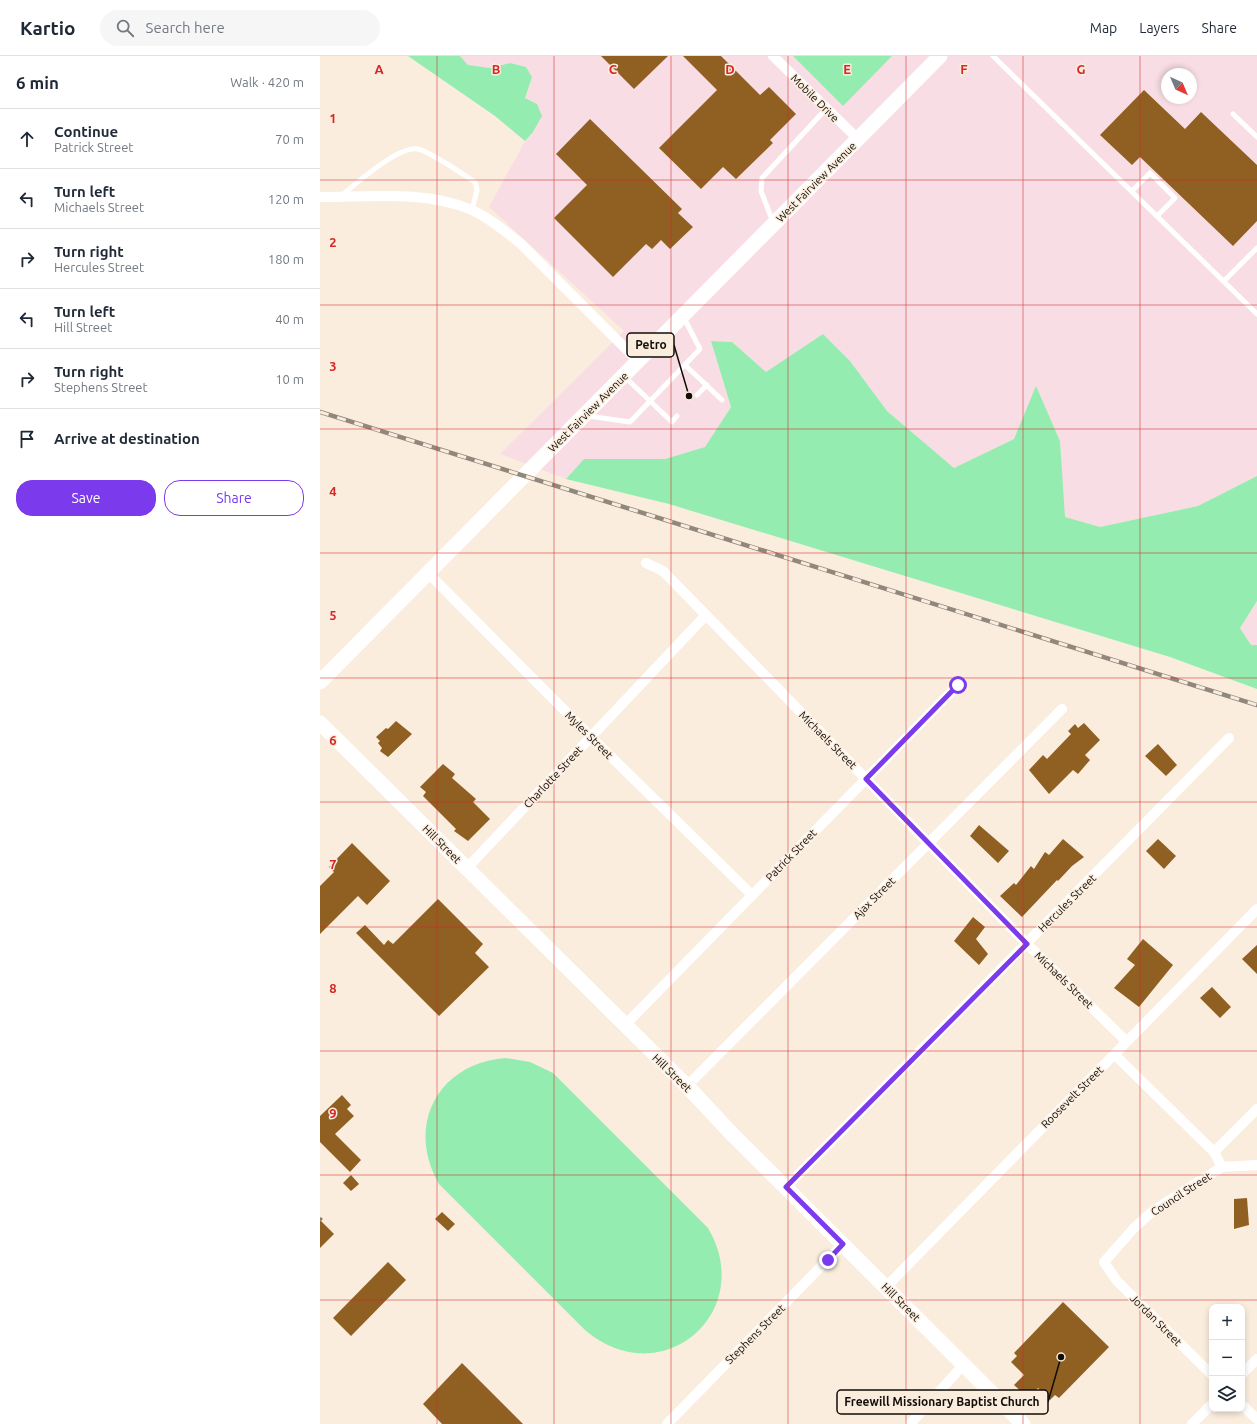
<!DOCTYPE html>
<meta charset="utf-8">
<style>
body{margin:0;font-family:Ubuntu,sans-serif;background:#f6f6f7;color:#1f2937}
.controls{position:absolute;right:12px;bottom:12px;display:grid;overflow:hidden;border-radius:8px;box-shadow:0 2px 6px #0003}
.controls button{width:36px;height:36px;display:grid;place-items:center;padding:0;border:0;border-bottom:1px solid #e0e1e3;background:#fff;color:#1f2937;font:20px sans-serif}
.compass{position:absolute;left:841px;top:12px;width:36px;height:36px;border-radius:50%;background:#fff;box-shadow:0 2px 6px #0003;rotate:136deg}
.stop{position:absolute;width:12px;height:12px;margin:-9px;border:3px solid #7c3aed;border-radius:50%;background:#fff}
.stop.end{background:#7c3aed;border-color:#fff;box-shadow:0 1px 4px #0008}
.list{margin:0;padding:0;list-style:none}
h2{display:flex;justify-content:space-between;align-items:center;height:52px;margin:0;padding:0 16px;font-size:17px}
h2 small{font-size:13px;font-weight:400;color:#747a83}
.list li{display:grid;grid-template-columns:26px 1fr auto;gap:12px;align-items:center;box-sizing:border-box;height:60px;padding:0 16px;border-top:1px solid #e0e1e3}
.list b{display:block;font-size:15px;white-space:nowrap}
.list p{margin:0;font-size:13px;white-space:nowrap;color:#747a83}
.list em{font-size:13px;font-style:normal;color:#747a83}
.actions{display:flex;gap:8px;padding:12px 16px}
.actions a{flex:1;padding:9px 0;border:1px solid #7c3aed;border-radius:16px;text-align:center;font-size:14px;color:#7c3aed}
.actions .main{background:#7c3aed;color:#fff}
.icon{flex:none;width:22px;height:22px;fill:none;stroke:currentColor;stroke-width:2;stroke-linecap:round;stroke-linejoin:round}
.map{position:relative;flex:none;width:937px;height:1368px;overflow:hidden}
header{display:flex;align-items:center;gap:24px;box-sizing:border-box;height:56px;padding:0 20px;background:#fff;border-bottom:1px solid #e0e1e3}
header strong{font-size:19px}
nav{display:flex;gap:22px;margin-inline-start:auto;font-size:14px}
.search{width:280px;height:36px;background:#f6f6f7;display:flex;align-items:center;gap:10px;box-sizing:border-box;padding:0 14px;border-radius:22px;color:#747a83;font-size:15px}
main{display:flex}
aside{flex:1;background:#fff}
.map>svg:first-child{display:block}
.industrial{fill:#f8dee4;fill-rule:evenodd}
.green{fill:#94ecb0}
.building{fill:#906022}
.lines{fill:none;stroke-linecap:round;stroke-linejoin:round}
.path{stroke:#837a70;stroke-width:2.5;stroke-dasharray:3 3;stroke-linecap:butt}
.lane{stroke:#fff;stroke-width:5}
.street{stroke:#fff;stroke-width:10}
.secondary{stroke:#fff;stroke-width:15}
.rail-casing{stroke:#91887d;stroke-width:4.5}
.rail{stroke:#fbedde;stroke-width:3;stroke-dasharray:9;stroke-linecap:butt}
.route{stroke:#7c3aed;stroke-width:5}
.grid{fill:none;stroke:#d62828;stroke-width:1;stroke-opacity:0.55}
.labels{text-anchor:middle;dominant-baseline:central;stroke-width:3;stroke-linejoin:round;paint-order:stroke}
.street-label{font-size:11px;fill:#110d08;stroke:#fbedde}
.grid-label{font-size:13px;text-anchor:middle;font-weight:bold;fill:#d62828;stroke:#fbedde;stroke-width:3;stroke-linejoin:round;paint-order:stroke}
.leader{fill:none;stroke:#110d08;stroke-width:1.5}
.callout-dot{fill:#110d08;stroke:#fbedde;stroke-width:1.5}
.callout{fill:#fbedde;stroke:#110d08;stroke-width:1.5}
.callout-label{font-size:12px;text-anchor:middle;font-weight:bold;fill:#110d08}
</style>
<header>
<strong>Kartio</strong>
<div class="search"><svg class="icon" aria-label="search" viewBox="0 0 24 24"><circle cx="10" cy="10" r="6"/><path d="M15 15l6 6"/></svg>Search here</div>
<nav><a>Map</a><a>Layers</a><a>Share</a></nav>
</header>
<main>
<aside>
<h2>6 min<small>Walk · 420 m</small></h2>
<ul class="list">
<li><svg class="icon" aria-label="ahead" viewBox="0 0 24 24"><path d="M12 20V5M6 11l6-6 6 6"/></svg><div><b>Continue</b><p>Patrick Street</p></div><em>70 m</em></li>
<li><svg class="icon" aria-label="left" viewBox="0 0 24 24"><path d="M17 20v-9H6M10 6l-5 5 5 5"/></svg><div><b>Turn left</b><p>Michaels Street</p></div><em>120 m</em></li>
<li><svg class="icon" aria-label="right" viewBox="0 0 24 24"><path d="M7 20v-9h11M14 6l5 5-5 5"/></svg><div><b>Turn right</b><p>Hercules Street</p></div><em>180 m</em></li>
<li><svg class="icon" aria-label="left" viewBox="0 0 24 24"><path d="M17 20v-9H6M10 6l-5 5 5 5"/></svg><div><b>Turn left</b><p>Hill Street</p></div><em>40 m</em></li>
<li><svg class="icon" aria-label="right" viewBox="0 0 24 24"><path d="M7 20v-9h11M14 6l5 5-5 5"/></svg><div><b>Turn right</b><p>Stephens Street</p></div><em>10 m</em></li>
<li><svg class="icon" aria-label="arrive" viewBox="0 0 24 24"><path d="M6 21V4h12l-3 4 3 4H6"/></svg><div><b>Arrive at destination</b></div></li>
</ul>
<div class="actions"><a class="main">Save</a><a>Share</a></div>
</aside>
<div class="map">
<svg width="937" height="1368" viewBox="0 0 937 1368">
<rect width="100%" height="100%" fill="#fbedde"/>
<g class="industrial">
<path d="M 140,0 L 937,0 L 937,420 L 878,450 L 780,471 L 744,461 L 740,385 L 716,331 L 694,383 L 634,412 L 567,355 L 530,305 L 503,278 L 446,316 L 412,286 L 391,285 L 411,351 L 385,391 L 345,403 L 264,403 L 246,423 L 180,398 L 304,275 L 169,151 L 205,85 L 213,76 L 217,48 L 205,42 L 212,21 L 190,7 L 170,12 L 148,9 ZM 847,18 L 871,18 L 871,42 L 847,42 Z"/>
<polygon points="937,545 937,589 931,589 920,572"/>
</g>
<g class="green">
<polygon points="88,0 140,0 148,9 170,12 190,7 206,11 212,21 205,42 217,48 222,60 213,76 205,85 175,60"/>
<polygon points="473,0 572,0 523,50"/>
<polygon points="503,278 530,305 567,355 634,412 694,383 716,330 740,385 745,461 780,471 878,450 937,420 937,545 920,572 931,589 937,589 937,633 850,601 595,523 349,448 246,423 264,403 345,403 385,391 411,351 391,285 412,286 446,316"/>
<path d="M 186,1002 L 210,1006 L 233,1017 L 388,1172 C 438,1257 340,1339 265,1274 L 119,1128 C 85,1069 118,1007 186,1002 Z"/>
</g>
<g class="building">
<polygon points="281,0 348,0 314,33"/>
<polygon points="363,0 401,0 440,39 449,31 476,58 450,84 453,87 416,123 403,111 381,133 339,92 397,34"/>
<polygon points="824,34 865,73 881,56 937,109 937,165 913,190 820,101 812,109 780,79"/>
<polygon points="270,63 362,153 358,157 373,171 350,193 341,184 332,193 326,188 293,221 234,162 267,129 236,98"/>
<polygon points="76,665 92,678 68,701 60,695 62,692 58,687 60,685 56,681 66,672 68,673"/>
<polygon points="764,667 780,684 765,699 770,704 758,718 753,714 729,738 709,714 723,699 727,703 751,678 748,675 755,668 758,672"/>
<polygon points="838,688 857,709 846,720 825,700"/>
<polygon points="123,708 135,718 132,722 156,743 153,746 170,763 148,785 134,775 136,773 103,740 106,736 100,731"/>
<polygon points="659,769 689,795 678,807 650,780"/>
<polygon points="743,783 764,801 752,810 738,825 737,824 702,861 680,840 694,827 696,829 711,810 714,813 725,796 729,799"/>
<polygon points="838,783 856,800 844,813 826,795"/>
<polygon points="32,787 70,825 47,849 38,840 0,878 0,830 14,816 9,811"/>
<polygon points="118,843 163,888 155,897 169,911 119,960 36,877 45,869 64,889 68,884 73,888"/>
<polygon points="653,861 665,871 656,883 668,898 659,909 634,885"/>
<polygon points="823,883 853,909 819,951 794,932 815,909 807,903"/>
<polygon points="937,889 937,918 922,903"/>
<polygon points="892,931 911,951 900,962 880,942"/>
<polygon points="22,1039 31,1049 27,1053 34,1060 15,1078 41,1104 30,1116 0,1086 0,1060"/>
<polygon points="31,1119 39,1128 31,1135 23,1127"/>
<polygon points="927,1142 929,1169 914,1173 914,1143"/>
<polygon points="122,1156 135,1168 128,1175 115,1163"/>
<polygon points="0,1164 14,1178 0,1192"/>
<polygon points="68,1206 86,1224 31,1280 13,1262"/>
<polygon points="743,1246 789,1291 739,1342 735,1339 730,1344 718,1332 708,1342 694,1329 704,1319 691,1306 697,1300 694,1297"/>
<polygon points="142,1307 203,1368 122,1368 103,1348"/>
</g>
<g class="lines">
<polyline class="path" points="0,1162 2,1164"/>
<g class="lane">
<polyline points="673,0 937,258"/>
<polyline points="913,58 937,81"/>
<polyline points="812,135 830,117 855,142 837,160"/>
<path d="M 22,139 C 38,126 78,90 98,93 C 109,95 144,119 155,126 L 157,134 L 152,154"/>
<polyline points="453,166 441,135 442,122 506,53"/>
<polyline points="904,225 937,192"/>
<polyline points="365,309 402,344"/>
<polyline points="305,321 352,366 357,360"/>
<polyline points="377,339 387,329"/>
<polyline points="268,360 310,366 380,293 364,262"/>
</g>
<g class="street">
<polyline points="453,0 538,83"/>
<path d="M 0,141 C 49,141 105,134 152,154 C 169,162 185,175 200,187 L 319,306"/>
<polyline points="326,507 343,515 707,888 806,985"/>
<polyline points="108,517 271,681 432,839"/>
<polyline points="147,812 386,559"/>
<polyline points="305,969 638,629"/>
<polyline points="795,999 894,1096 902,1111"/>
<polyline points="367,1030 742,653"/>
<polyline points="894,1096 937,1053"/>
<polyline points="902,1111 937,1109"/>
<polyline points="466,1131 909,682"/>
<polyline points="566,1231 937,853"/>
<polyline points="922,1318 937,1303"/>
<polyline points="892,1319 797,1225 784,1206 814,1172 834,1154 902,1111"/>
<polyline points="922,1349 937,1363"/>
<polyline points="347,1368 523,1188"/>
<polyline points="590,1368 644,1308"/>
<polyline points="872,1368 892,1348"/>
</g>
<g class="secondary">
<polyline points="0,626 620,0"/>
<polyline points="0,667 367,1030 411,1077 703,1368"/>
</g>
<defs>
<polyline id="rail" points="0,356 937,649"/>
</defs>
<use href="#rail" class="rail-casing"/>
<use href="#rail" class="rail"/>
</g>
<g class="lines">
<polyline class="route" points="508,1204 523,1188 466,1131 707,888 546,723 638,629"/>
</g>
<path class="grid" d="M 117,0 L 117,1368M 234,0 L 234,1368M 351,0 L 351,1368M 468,0 L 468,1368M 586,0 L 586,1368M 703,0 L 703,1368M 820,0 L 820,1368M 0,124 L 937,124M 0,249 L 937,249M 0,373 L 937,373M 0,497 L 937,497M 0,622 L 937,622M 0,746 L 937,746M 0,871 L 937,871M 0,995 L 937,995M 0,1119 L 937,1119M 0,1244 L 937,1244"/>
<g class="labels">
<g class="street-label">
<text transform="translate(495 42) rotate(45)">Mobile Drive</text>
<text transform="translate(496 126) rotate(-45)">West Fairview Avenue</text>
<text transform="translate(268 356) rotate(-45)">West Fairview Avenue</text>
<text transform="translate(269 679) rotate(45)">Myles Street</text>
<text transform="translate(508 684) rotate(45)">Michaels Street</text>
<text transform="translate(233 721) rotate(-47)">Charlotte Street</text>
<text transform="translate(122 788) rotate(45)">Hill Street</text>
<text transform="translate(471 799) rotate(-46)">Patrick Street</text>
<text transform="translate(554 842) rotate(-45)">Ajax Street</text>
<text transform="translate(747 847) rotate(-45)">Hercules Street</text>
<text transform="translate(744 924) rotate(44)">Michaels Street</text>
<text transform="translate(352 1017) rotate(44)">Hill Street</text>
<text transform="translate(752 1041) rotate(-45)">Roosevelt Street</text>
<text transform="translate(861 1138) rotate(-33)">Council Street</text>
<text transform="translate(581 1246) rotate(45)">Hill Street</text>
<text transform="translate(836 1264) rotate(45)">Jordan Street</text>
<text transform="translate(435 1278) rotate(-45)">Stephens Street</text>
</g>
</g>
<g class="grid-label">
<text x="59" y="18">A</text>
<text x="176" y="18">B</text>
<text x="293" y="18">C</text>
<text x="410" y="18">D</text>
<text x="527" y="18">E</text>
<text x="644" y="18">F</text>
<text x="761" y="18">G</text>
<text x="13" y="67">1</text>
<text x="13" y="191">2</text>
<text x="13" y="315">3</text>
<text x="13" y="440">4</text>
<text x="13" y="564">5</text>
<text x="13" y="689">6</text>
<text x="13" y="813">7</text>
<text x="13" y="937">8</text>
<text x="13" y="1062">9</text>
</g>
<path class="leader" d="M369 340L354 289M741 1301L728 1346"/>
<g class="callout-dot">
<circle cx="369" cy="340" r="4"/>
<circle cx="741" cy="1301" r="4"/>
</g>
<g class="callout">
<rect x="307" y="277" width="47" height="24" rx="4"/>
<rect x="517" y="1334" width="211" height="24" rx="4"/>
</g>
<g class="callout-label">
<text x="331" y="293">Petro</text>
<text x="622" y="1350">Freewill Missionary Baptist Church</text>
</g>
</svg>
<div class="controls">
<button>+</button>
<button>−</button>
<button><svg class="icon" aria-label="layers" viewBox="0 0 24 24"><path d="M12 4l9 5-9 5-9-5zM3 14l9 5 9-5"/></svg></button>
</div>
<svg class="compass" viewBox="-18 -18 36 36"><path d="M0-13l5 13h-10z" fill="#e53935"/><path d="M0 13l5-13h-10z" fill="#747a83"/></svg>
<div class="stop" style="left:638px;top:629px"></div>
<div class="stop end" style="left:508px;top:1204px"></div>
</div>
</main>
